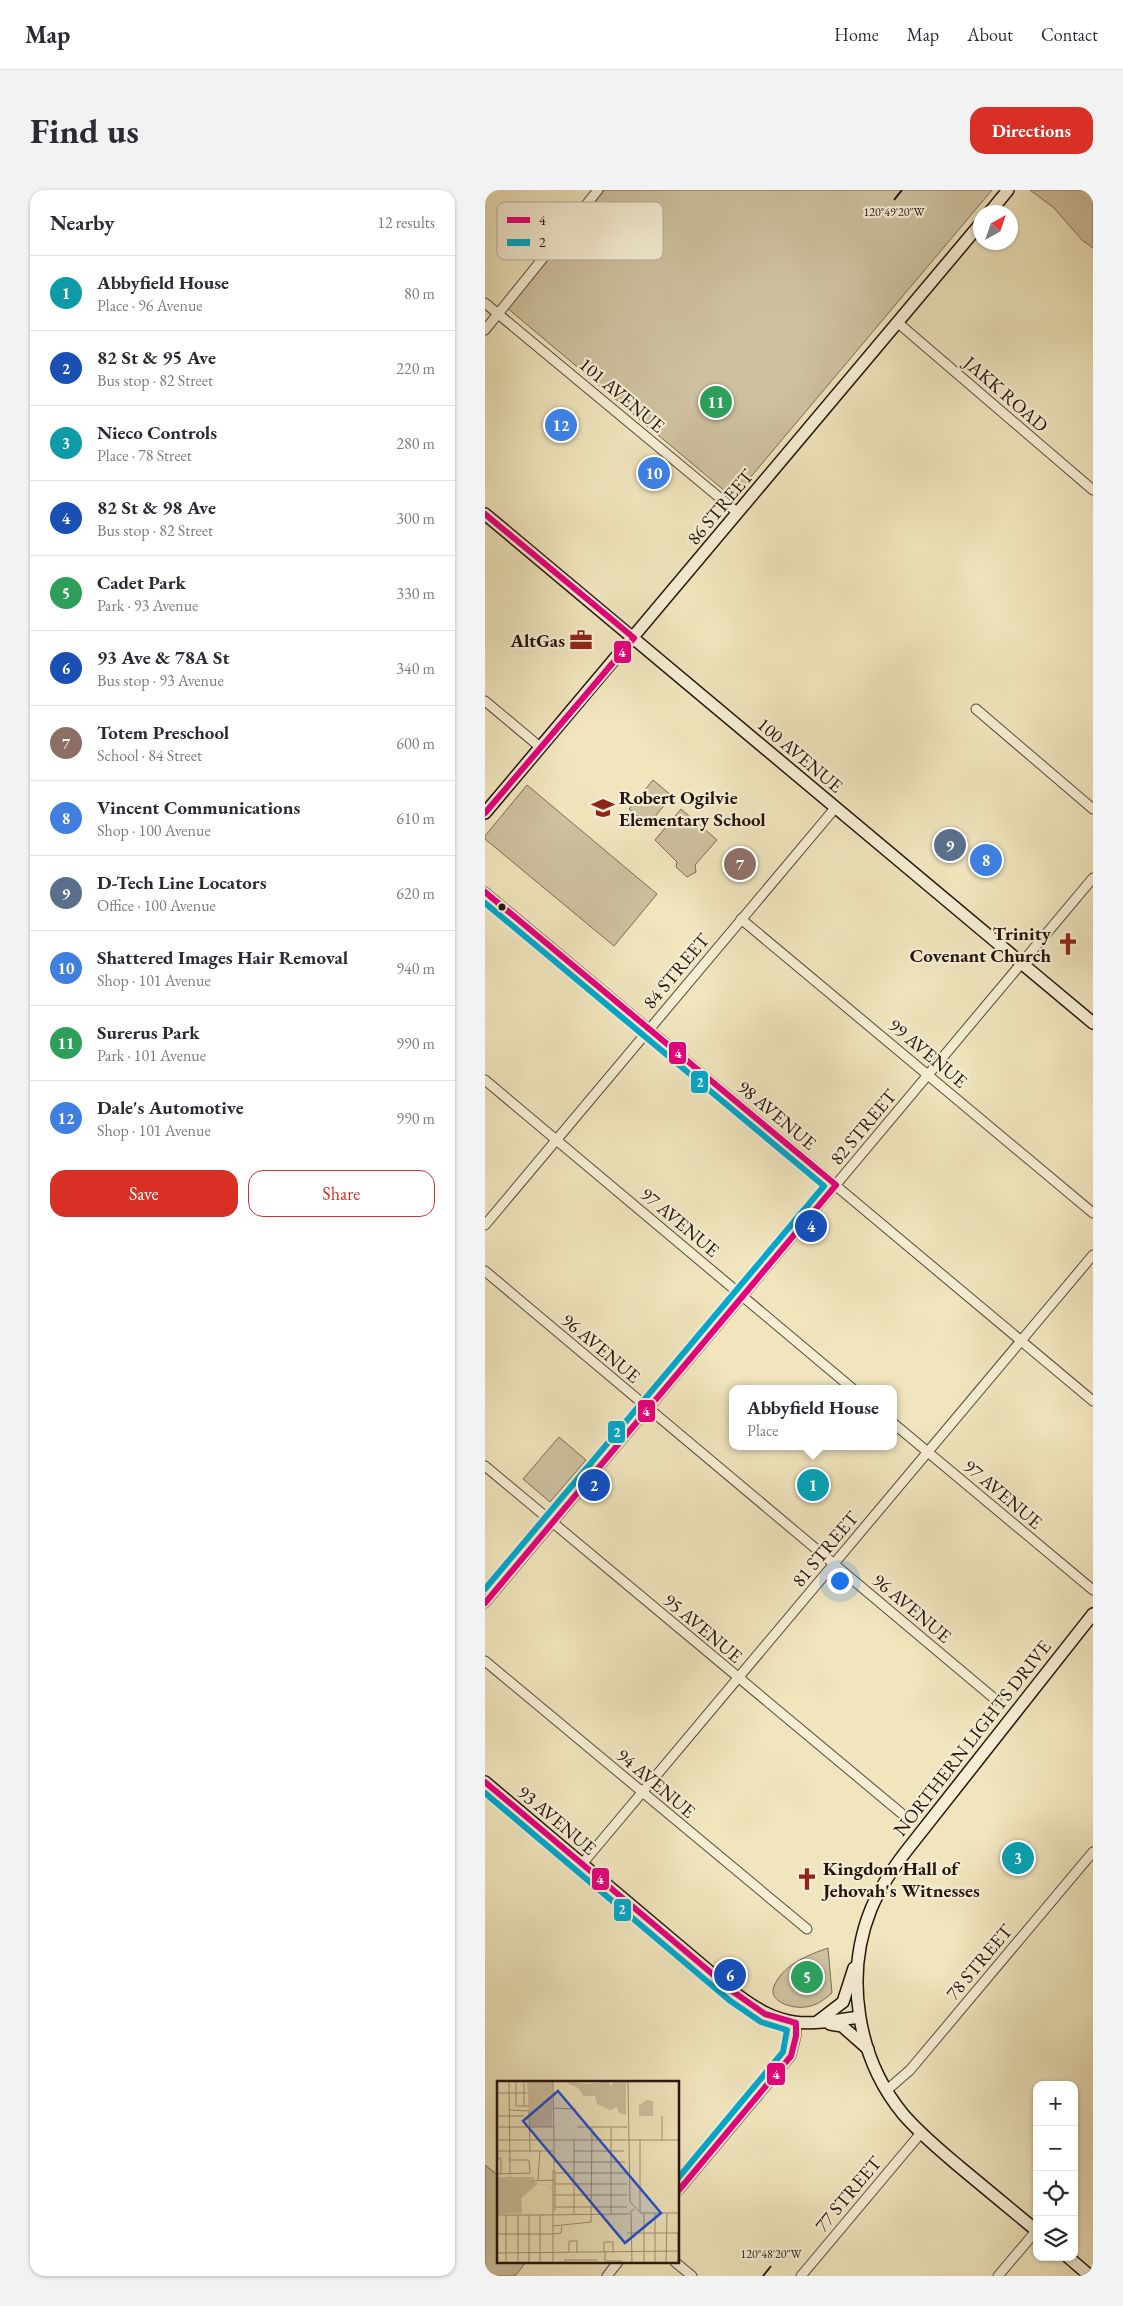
<!DOCTYPE html>
<meta charset="utf-8">
<style>
body{margin:0;font-family:"EB Garamond",serif;background:#f2f2f3;color:#2b2b33}
.controls{position:absolute;right:15px;bottom:15px;display:grid;overflow:hidden;border-radius:10px;box-shadow:0 1px 4px #0004}
.controls button{width:45px;height:45px;display:grid;place-items:center;padding:0;border:0;border-bottom:1px solid #e1e1e2;background:#fff;color:#2b2b33;font:25px sans-serif}
.compass{position:absolute;left:488px;top:15px;width:45px;height:45px;border-radius:50%;background:#fff;box-shadow:0 1px 4px #0004;rotate:40deg}
.you{position:absolute;left:354px;top:1390px;width:18px;height:18px;margin:-12px;border:4px solid #fff;border-radius:50%;background:#1a73e8;box-shadow:0 0 0 8px #1a73e833}
.badge{display:grid;place-items:center;width:32px;height:32px;border-radius:50%;background:#d93025;color:#fff;font-size:16px;font-weight:700}
.pin{position:absolute;translate:-50% -50%;border:2px solid #fff;box-shadow:0 1px 5px #0006}
.popup{position:absolute;left:244px;top:1195px;width:168px;height:65px;box-sizing:border-box;display:grid;place-content:center;border-radius:10px;background:#fff;filter:drop-shadow(0 1px 4px #0005);font-size:16px;white-space:nowrap;color:#7c7c81}
.popup b{font-size:19px;color:#2b2b33}
.popup::after{content:'';position:absolute;left:50%;top:100%;margin-left:-10px;border:10px solid transparent;border-top-color:#fff}
.list{margin:0;padding:0;list-style:none}
h2{display:flex;justify-content:space-between;align-items:center;height:65px;margin:0;padding:0 20px;font-size:21px}
h2 small{font-size:16px;font-weight:400;color:#7c7c81}
.list li{display:grid;grid-template-columns:32px 1fr auto;gap:15px;align-items:center;box-sizing:border-box;height:75px;padding:0 20px;border-top:1px solid #e1e1e2}
.list b{display:block;font-size:19px;white-space:nowrap}
.list p{margin:0;font-size:16px;white-space:nowrap;color:#7c7c81}
.list em{font-size:16px;font-style:normal;color:#7c7c81}
.actions{display:flex;gap:10px;padding:15px 20px}
.actions a{flex:1;padding:11px 0;border:1px solid #d93025;border-radius:15px;text-align:center;font-size:18px;color:#d93025}
.actions .main{background:#d93025;color:#fff}
.icon{flex:none;width:28px;height:28px;fill:none;stroke:currentColor;stroke-width:2;stroke-linecap:round;stroke-linejoin:round}
.map{position:relative;flex:none;width:608px;height:2086px;overflow:hidden;border-radius:15px}
header{display:flex;align-items:center;gap:30px;box-sizing:border-box;height:70px;padding:0 25px;background:#fff;border-bottom:1px solid #e1e1e2}
header strong{font-size:24px}
nav{display:flex;gap:28px;margin-inline-start:auto;font-size:18px}
.intro{display:flex;align-items:center;justify-content:space-between;box-sizing:border-box;height:120px;padding:0 30px}
h1{margin:0;font-size:35px}
.button{padding:12px 22px;border-radius:15px;background:#d93025;color:#fff;font-size:18px;font-weight:700}
main{display:flex;gap:30px;padding:0 30px}
aside{flex:1;background:#fff;border-radius:15px;box-shadow:0 1px 4px #0004}
.map>svg:first-child{display:block}
.green{fill:#cec19f;stroke:#7a6a56}
.lines{fill:none;stroke-linecap:round;stroke-linejoin:round}
.street-casing{stroke:#58483a;stroke-width:11}
.secondary-casing{stroke:#26140e;stroke-width:14}
.street{stroke:#f5eed4;stroke-width:9}
.secondary{stroke:#f5eed4;stroke-width:11}
.bus-1-casing{stroke:#f5eed4;stroke-width:10}
.bus-2-casing{stroke:#f5eed4;stroke-width:10}
.bus-1{stroke:#e5007d;stroke-width:6}
.bus-2{stroke:#00a9ce;stroke-width:6}
.ticks{fill:none;stroke:#26140e;stroke-width:2}
.bus-dot{fill:#26140e;stroke:#f5eed4;stroke-width:2}
.labels{text-anchor:middle;dominant-baseline:central;stroke-width:4.5;stroke-linejoin:round;paint-order:stroke}
.street-label{font-size:19px;fill:#26140e;stroke:#f5eed4}
.poi-label{font-size:19px;font-weight:bold;fill:#26140e;stroke:#f5eed4;text-anchor:end}
.inset-road{fill:none;stroke:#9f9177;stroke-width:1}
.view{fill:#1d4ed8;fill-opacity:0.15;stroke:#1d4ed8;stroke-width:2.5}
.inset-edge{fill:none;stroke:#26140e;stroke-width:2.5}
.key{fill:#f5eed4;stroke:#b7ad99;stroke-width:1}
.key-label{font-size:14px;fill:#26140e}
.ticks-label{font-size:12px;text-anchor:middle;fill:#26140e;stroke:#f5eed4;stroke-width:4.5;stroke-linejoin:round;paint-order:stroke}
.line-badge{stroke:#f5eed4;stroke-width:2}
.badge-label{font-size:14px;text-anchor:middle;font-weight:bold;fill:#fff}
</style>
<header>
<strong>Map</strong>
<nav><a>Home</a><a>Map</a><a>About</a><a>Contact</a></nav>
</header>
<div class="intro"><h1>Find us</h1><a class="button">Directions</a></div>
<main>
<aside>
<h2>Nearby<small>12 results</small></h2>
<ul class="list">
<li><span class="badge" style="background:#0f9aa8">1</span><div><b>Abbyfield House</b><p>Place · 96 Avenue</p></div><em>80 m</em></li>
<li><span class="badge" style="background:#1a4fb4">2</span><div><b>82 St &amp; 95 Ave</b><p>Bus stop · 82 Street</p></div><em>220 m</em></li>
<li><span class="badge" style="background:#0f9aa8">3</span><div><b>Nieco Controls</b><p>Place · 78 Street</p></div><em>280 m</em></li>
<li><span class="badge" style="background:#1a4fb4">4</span><div><b>82 St &amp; 98 Ave</b><p>Bus stop · 82 Street</p></div><em>300 m</em></li>
<li><span class="badge" style="background:#2e9e5b">5</span><div><b>Cadet Park</b><p>Park · 93 Avenue</p></div><em>330 m</em></li>
<li><span class="badge" style="background:#1a4fb4">6</span><div><b>93 Ave &amp; 78A St</b><p>Bus stop · 93 Avenue</p></div><em>340 m</em></li>
<li><span class="badge" style="background:#8d6e63">7</span><div><b>Totem Preschool</b><p>School · 84 Street</p></div><em>600 m</em></li>
<li><span class="badge" style="background:#3f7fe0">8</span><div><b>Vincent Communications</b><p>Shop · 100 Avenue</p></div><em>610 m</em></li>
<li><span class="badge" style="background:#5c6f8a">9</span><div><b>D-Tech Line Locators</b><p>Office · 100 Avenue</p></div><em>620 m</em></li>
<li><span class="badge" style="background:#3f7fe0">10</span><div><b>Shattered Images Hair Removal</b><p>Shop · 101 Avenue</p></div><em>940 m</em></li>
<li><span class="badge" style="background:#2e9e5b">11</span><div><b>Surerus Park</b><p>Park · 101 Avenue</p></div><em>990 m</em></li>
<li><span class="badge" style="background:#3f7fe0">12</span><div><b>Dale's Automotive</b><p>Shop · 101 Avenue</p></div><em>990 m</em></li>
</ul>
<div class="actions"><a class="main">Save</a><a>Share</a></div>
</aside>
<div class="map">
<svg width="608" height="2086" viewBox="0 0 608 2086">
<rect width="100%" height="100%" fill="#f0e5bd"/>
<filter id="stains"><feTurbulence type="fractalNoise" baseFrequency=".004" numOctaves="4"/><feColorMatrix values="0 0 0 0 .2 0 0 0 0 .09 0 0 0 0 .02 0 0 0 .5 -.17"/></filter>
<radialGradient id="worn" r=".72"><stop offset=".6" stop-color="#630" stop-opacity="0"/><stop offset="1" stop-color="#630" stop-opacity=".3"/></radialGradient>
<g class="green">
<polygon points="119,0 507,0 248,308 21,117"/>
<polygon points="545,0 608,0 608,58 597,50 569,18"/>
<polygon points="168,590 187,606 163,635 144,619"/>
<polygon points="42,595 172,704 129,756 0,649 0,646"/>
<polygon points="196,619 232,650 210,675 211,682 202,687 191,677 192,672 170,650"/>
<polygon points="74,1247 101,1270 65,1312 38,1289"/>
<path d="M 343,1758 L 347,1803 C 339,1810 331,1816 320,1817 C 309,1819 280,1812 290,1794 C 300,1774 323,1765 343,1758 Z"/>
<polygon points="0,1975 14,1986 14,2072 41,2072 30,2086 0,2086"/>
</g>
<g class="lines">
<defs>
<g id="street">
<polyline points="0,113 253,323"/>
<polyline points="412,132 608,300"/>
<polyline points="0,140 113,0"/>
<polyline points="0,511 55,557"/>
<polyline points="491,519 608,619"/>
<polyline points="0,702 608,1211"/>
<polyline points="256,729 608,1023"/>
<polyline points="0,890 368,1199"/>
<polyline points="0,1035 351,617"/>
<polyline points="0,1081 511,1510"/>
<polyline points="408,1233 608,1400"/>
<polyline points="0,1276 416,1623"/>
<polyline points="0,1413 608,688"/>
<polyline points="0,1471 322,1739"/>
<polyline points="97,1674 608,1065"/>
<polyline points="402,1900 425,1880 608,1662"/>
<polyline points="194,2000 306,1866 311,1846 311,1833"/>
<polyline points="190,2072 207,2086"/>
<polyline points="122,2086 133,2072"/>
<polyline points="316,2086 436,1943"/>
<polyline points="513,2086 551,2041"/>
</g>
<g id="secondary">
<polyline points="505,22 523,0"/>
<polyline points="0,324 608,833"/>
<polyline points="0,623 496,33"/>
<path d="M 0,1592 L 250,1803 C 297,1839 318,1836 374,1827"/>
<polyline points="332,1832 358,1812 369,1778"/>
<polyline points="345,1834 357,1836 383,1859"/>
<path d="M 552,2041 C 527,2020 501,1999 476,1978 C 456,1961 435,1944 418,1924 C 372,1868 359,1786 386,1719 C 396,1695 410,1675 426,1655 L 608,1424"/>
<polyline points="583,2067 605,2086"/>
</g>
</defs>
<use href="#street" class="street-casing"/>
<use href="#secondary" class="secondary-casing"/>
<use href="#street" class="street"/>
<use href="#secondary" class="secondary"/>
<defs>
<g id="bus-1">
<polyline points="0,324 149,448 0,623"/>
<polyline points="0,702 351,995 0,1413"/>
<polyline points="0,1592 250,1803 280,1824 311,1833 311,1846 306,1866 194,2000"/>
</g>
<g id="bus-2">
<polyline points="0,713 339,996 0,1399"/>
<polyline points="0,1603 244,1810 276,1832 302,1840 298,1862 194,1987"/>
</g>
</defs>
<use href="#bus-1" class="bus-1-casing"/>
<use href="#bus-2" class="bus-2-casing"/>
<use href="#bus-1" class="bus-1"/>
<use href="#bus-2" class="bus-2"/>
</g>
<path class="ticks" d="M 409,10 L 417,0M 278,2086 L 286,2076"/>
<defs>
<symbol id="office-bare" viewBox="-9 -9 18 18"><path d="M-6-3h4V-5.5h4V-3h4V5H-6ZM-1-4.5V-3h2v-1.5ZM-6 0V1H6V0Z" fill="#8f2418" stroke="#f5eed4" stroke-width="2.5" paint-order="stroke"/></symbol>
<symbol id="school-bare" viewBox="-9 -9 18 18"><path d="M0-5L7-2L0 1L-7-2ZM-4 1L0 2.5L4 1V4Q0 6-4 4Z" fill="#8f2418" stroke="#f5eed4" stroke-width="2.5" paint-order="stroke"/></symbol>
<symbol id="church-bare" viewBox="-9 -9 18 18"><path d="M-1.2-6h2.4v3.5h3.3v2.4h-3.3V6h-2.4V-.1h-3.3v-2.4h3.3Z" fill="#8f2418" stroke="#f5eed4" stroke-width="2.5" paint-order="stroke"/></symbol>
</defs>
<g fill-rule="evenodd">
<use href="#office-bare" x="80" y="434" width="32" height="32"/>
<use href="#school-bare" x="102" y="602" width="32" height="32"/>
<use href="#church-bare" x="567" y="738" width="32" height="32"/>
<use href="#church-bare" x="306" y="1673" width="32" height="32"/>
</g>
<circle class="bus-dot" cx="17" cy="717" r="4.5"/>
<g class="labels">
<g class="street-label">
<text transform="translate(521 204) rotate(41)">JAKK ROAD</text>
<text transform="translate(137 205) rotate(40)">101 AVENUE</text>
<text transform="translate(235 317) rotate(-50)">86 STREET</text>
<text transform="translate(315 565) rotate(40)">100 AVENUE</text>
<text transform="translate(191 781) rotate(-50)">84 STREET</text>
<text transform="translate(443 863) rotate(40)">99 AVENUE</text>
<text transform="translate(292 925) rotate(40)">98 AVENUE</text>
<text transform="translate(378 937) rotate(-50)">82 STREET</text>
<text transform="translate(195 1032) rotate(40)">97 AVENUE</text>
<text transform="translate(116 1158) rotate(40)">96 AVENUE</text>
<text transform="translate(518 1304) rotate(40)">97 AVENUE</text>
<text transform="translate(340 1359) rotate(-50)">81 STREET</text>
<text transform="translate(427 1418) rotate(40)">96 AVENUE</text>
<text transform="translate(218 1438) rotate(40)">95 AVENUE</text>
<text transform="translate(487 1548) rotate(-52)">NORTHERN LIGHTS DRIVE</text>
<text transform="translate(171 1593) rotate(40)">94 AVENUE</text>
<text transform="translate(72 1630) rotate(40)">93 AVENUE</text>
<text transform="translate(494 1772) rotate(-50)">78 STREET</text>
<text transform="translate(363 2004) rotate(-50)">77 STREET</text>
</g>
<g class="poi-label">
<text x="80" y="450">AltGas</text>
<text x="134" y="607" text-anchor="start">Robert Ogilvie<tspan x="134" dy="22">Elementary School</tspan></text>
<text x="566" y="743">Trinity<tspan x="566" dy="22">Covenant Church</tspan></text>
<text x="338" y="1678" text-anchor="start">Kingdom Hall of<tspan x="338" dy="22">Jehovah's Witnesses</tspan></text>
</g>
</g>
<g transform="translate(12 1891)">
<rect width="182" height="182" fill="#f0e5bd"/>
<path d="M 30,0 L 56,0 L 55,46 L 33,46 ZM 67,0 L 92,3 L 111,0 L 115,5 L 116,0 L 129,0 L 129,34 L 122,32 L 120,26 L 113,29 L 100,23 L 98,15 L 87,15 L 81,7 ZM 150,19 L 156,20 L 156,35 L 142,35 L 142,24 ZM 14,93 L 15,96 L 37,96 L 37,101 L 42,103 L 54,104 L 54,112 L 53,105 L 41,103 L 24,117 L 25,132 L 0,133 L 0,96 L 13,96 Z" fill="#cec19f"/>
<path class="inset-road" d="M 12,0 L 13,93M 19,0 L 19,25 L 32,25M 56,0 L 57,59M 131,0 L 133,121 L 144,132 L 183,132M 0,12 L 30,12M 27,25 L 27,0M 56,27 L 79,28M 12,29 L 32,30 L 33,70M 0,35 L 27,35M 165,35 L 165,59M 0,46 L 57,46M 80,46 L 130,46M 114,46 L 114,133M 0,59 L 183,59M 57,59 L 57,91M 0,70 L 56,70M 77,70 L 127,70M 0,77 L 4,77 L 4,93M 57,81 L 128,81M 58,90 L 58,130M 58,92 L 131,92M 0,93 L 33,92 L 32,79 L 12,79M 41,99 L 43,70M 36,100 L 57,99M 58,103 L 130,103M 56,114 L 130,114M 58,126 L 130,126M 143,131 L 143,59M 134,132 L 135,183M 147,132 L 147,183M 77,133 L 77,59M 0,134 L 46,134M 43,134 L 43,183M 44,134 L 131,133 L 137,128M 56,145 L 94,141 L 95,46M 130,152 L 183,152M 0,153 L 55,153M 56,153 L 64,152 L 65,145M 72,171 L 72,160 L 80,160 L 80,171M 107,171 L 107,161 L 116,161 L 116,171M 108,171 L 108,180 L 125,180M 0,172 L 183,170M 9,183 L 9,134M 21,183 L 21,134M 32,183 L 32,134M 56,183 L 56,89M 68,183 L 68,179 L 100,179M 158,183 L 158,132M 169,183 L 170,132M 181,183 L 181,152"/>
<path class="view" d="M 61,10 L 164,132 L 128,162 L 26,40 Z"/>
<rect width="182" height="182" class="inset-edge"/>
</g>
<rect x="12" y="12" width="166" height="58" rx="8" class="key"/>
<rect x="22" y="27" width="23" height="6" fill="#e5007d"/>
<rect x="22" y="49" width="23" height="7" fill="#00a9ce"/>
<g class="key-label">
<text x="54" y="35">4</text>
<text x="54" y="57">2</text>
</g>
<g class="ticks-label">
<text x="409" y="26">120°49'20"W</text>
<text x="286" y="2068">120°48'20"W</text>
</g>
<g class="line-badge">
<rect x="128" y="450" width="19" height="24" rx="5" fill="#e5007d"/>
<rect x="183" y="851" width="19" height="24" rx="5" fill="#e5007d"/>
<rect x="205" y="880" width="19" height="24" rx="5" fill="#00a9ce"/>
<rect x="152" y="1209" width="19" height="24" rx="5" fill="#e5007d"/>
<rect x="122" y="1230" width="19" height="24" rx="5" fill="#00a9ce"/>
<rect x="106" y="1677" width="19" height="24" rx="5" fill="#e5007d"/>
<rect x="128" y="1708" width="19" height="24" rx="5" fill="#00a9ce"/>
<rect x="281" y="1872" width="20" height="24" rx="5" fill="#e5007d"/>
</g>
<g class="badge-label">
<text x="137" y="467">4</text>
<text x="193" y="868">4</text>
<text x="215" y="897">2</text>
<text x="161" y="1226">4</text>
<text x="132" y="1247">2</text>
<text x="115" y="1694">4</text>
<text x="137" y="1724">2</text>
<text x="291" y="1889">4</text>
</g>
<rect width="100%" height="100%" filter="url(#stains)"/>
<rect width="100%" height="100%" fill="url(#worn)"/>
</svg>
<div class="controls">
<button>+</button>
<button>−</button>
<button><svg class="icon" aria-label="locate" viewBox="0 0 24 24"><circle cx="12" cy="12" r="6"/><path d="M12 2v4M12 18v4M2 12h4M18 12h4"/></svg></button>
<button><svg class="icon" aria-label="layers" viewBox="0 0 24 24"><path d="M12 4l9 5-9 5-9-5zM3 14l9 5 9-5"/></svg></button>
</div>
<svg class="compass" viewBox="-18 -18 36 36"><path d="M0-13l5 13h-10z" fill="#e53935"/><path d="M0 13l5-13h-10z" fill="#7c7c81"/></svg>
<div class="you"></div>
<div class="pin badge" style="left:328px;top:1295px;background:#0f9aa8">1</div>
<div class="popup"><b>Abbyfield House</b>Place</div>
<div class="pin badge" style="left:109px;top:1295px;background:#1a4fb4">2</div>
<div class="pin badge" style="left:533px;top:1668px;background:#0f9aa8">3</div>
<div class="pin badge" style="left:326px;top:1036px;background:#1a4fb4">4</div>
<div class="pin badge" style="left:322px;top:1787px;background:#2e9e5b">5</div>
<div class="pin badge" style="left:245px;top:1785px;background:#1a4fb4">6</div>
<div class="pin badge" style="left:255px;top:674px;background:#8d6e63">7</div>
<div class="pin badge" style="left:501px;top:670px;background:#3f7fe0">8</div>
<div class="pin badge" style="left:465px;top:655px;background:#5c6f8a">9</div>
<div class="pin badge" style="left:169px;top:283px;background:#3f7fe0">10</div>
<div class="pin badge" style="left:231px;top:212px;background:#2e9e5b">11</div>
<div class="pin badge" style="left:76px;top:235px;background:#3f7fe0">12</div>
</div>
</main>
